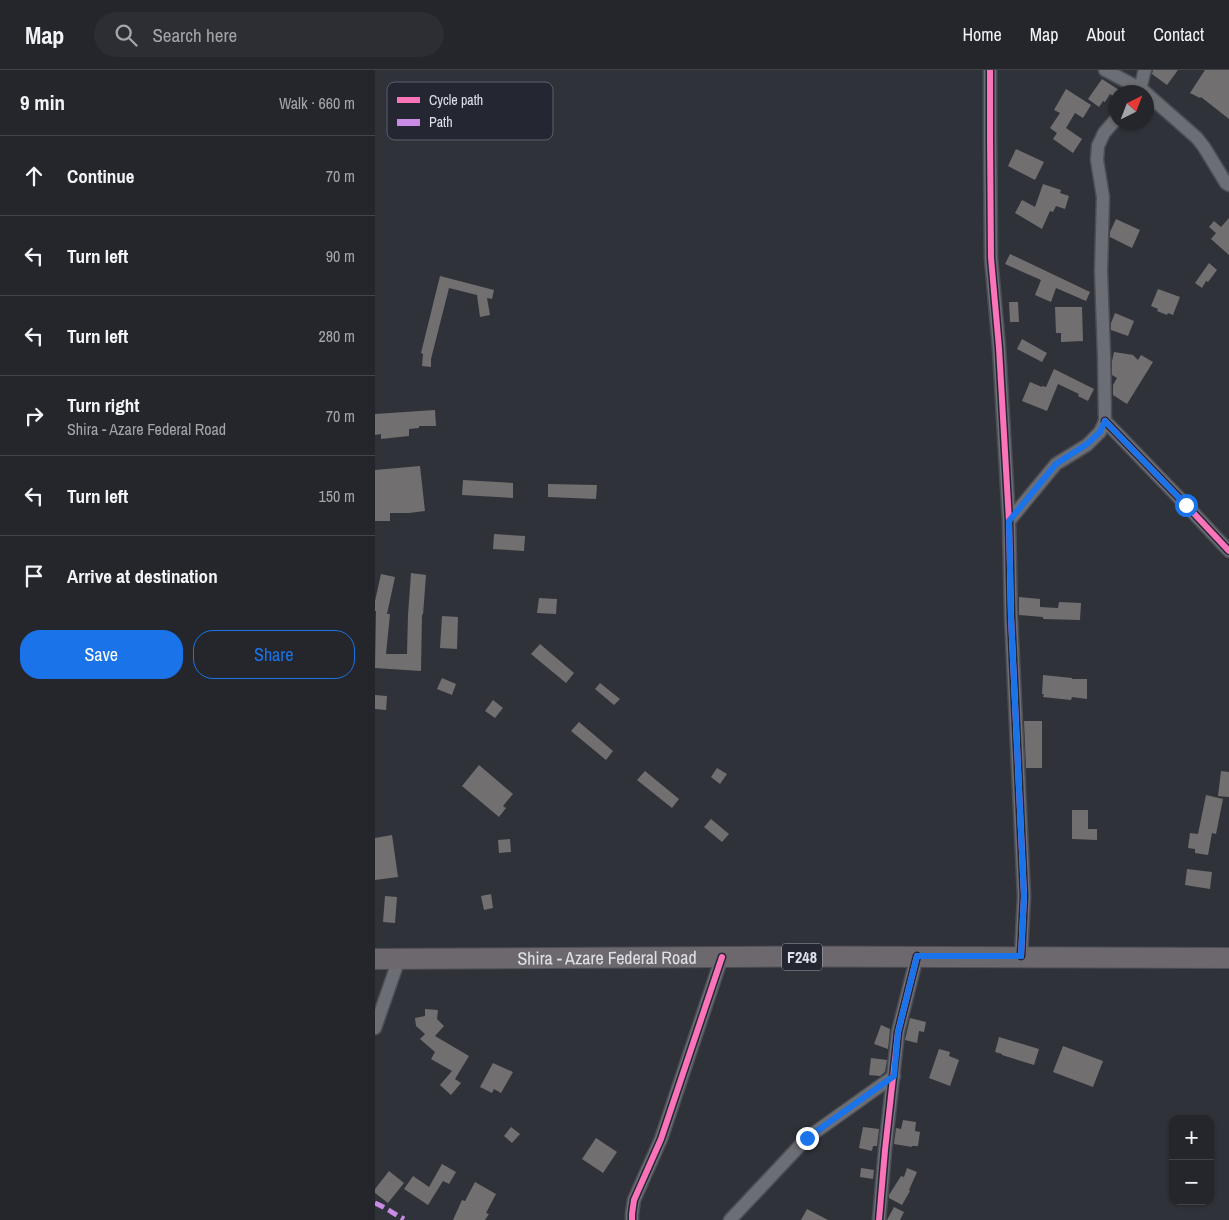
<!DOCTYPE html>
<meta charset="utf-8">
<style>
body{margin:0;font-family:"Archivo Narrow",sans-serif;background:#2c2e34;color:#f1f3f6}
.controls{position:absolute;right:15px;bottom:15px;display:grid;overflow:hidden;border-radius:10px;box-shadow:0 1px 4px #0004}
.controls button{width:45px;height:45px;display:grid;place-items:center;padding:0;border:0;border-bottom:1px solid #414348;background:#24262c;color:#f1f3f6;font:25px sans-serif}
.compass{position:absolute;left:734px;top:15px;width:45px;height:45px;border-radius:50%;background:#24262c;box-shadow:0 1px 4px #0004;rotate:42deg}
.stop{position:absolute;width:15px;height:15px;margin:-11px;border:4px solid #1a73e8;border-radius:50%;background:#fff}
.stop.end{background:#1a73e8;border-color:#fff;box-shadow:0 1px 5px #0008}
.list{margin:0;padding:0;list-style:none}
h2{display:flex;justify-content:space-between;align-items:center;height:65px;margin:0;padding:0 20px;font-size:21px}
h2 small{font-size:16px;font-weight:400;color:#a3a5a9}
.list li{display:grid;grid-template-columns:32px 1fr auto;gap:15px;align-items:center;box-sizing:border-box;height:80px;padding:0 20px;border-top:1px solid #414348}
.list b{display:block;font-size:19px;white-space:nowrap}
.list p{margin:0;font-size:16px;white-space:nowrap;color:#a3a5a9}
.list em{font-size:16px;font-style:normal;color:#a3a5a9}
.actions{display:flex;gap:10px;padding:15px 20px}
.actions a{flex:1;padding:11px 0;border:1px solid #1a73e8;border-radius:20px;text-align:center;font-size:18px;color:#1a73e8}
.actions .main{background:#1a73e8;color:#fff}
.icon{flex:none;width:28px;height:28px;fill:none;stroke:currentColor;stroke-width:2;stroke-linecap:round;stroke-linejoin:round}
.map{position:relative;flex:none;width:854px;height:1150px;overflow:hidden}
header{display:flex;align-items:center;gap:30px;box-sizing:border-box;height:70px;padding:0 25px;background:#24262c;border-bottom:1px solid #414348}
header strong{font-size:24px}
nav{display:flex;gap:28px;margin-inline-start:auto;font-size:18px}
.search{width:350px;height:45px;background:#2c2e34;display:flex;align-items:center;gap:12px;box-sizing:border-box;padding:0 18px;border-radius:28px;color:#a3a5a9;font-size:19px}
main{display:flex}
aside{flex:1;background:#24262c}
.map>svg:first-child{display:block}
.building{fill:#716f70}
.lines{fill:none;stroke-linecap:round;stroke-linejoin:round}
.street-casing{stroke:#4d4e55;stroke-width:15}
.primary-casing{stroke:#4d4e55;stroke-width:22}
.street{stroke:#6c6e75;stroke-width:12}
.primary{stroke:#6c686e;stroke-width:20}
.quiet{stroke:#ca8be6;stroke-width:5;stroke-dasharray:10 5;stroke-linecap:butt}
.cycleway-casing{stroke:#242632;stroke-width:9}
.cycleway{stroke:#fb73b8;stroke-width:6}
.route{stroke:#1a73e8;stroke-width:6}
.labels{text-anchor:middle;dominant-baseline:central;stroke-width:5;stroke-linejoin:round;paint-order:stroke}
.shield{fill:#242632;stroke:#a7a9b2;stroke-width:1}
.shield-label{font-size:16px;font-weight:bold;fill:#dfe1e9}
.street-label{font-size:18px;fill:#dfe1e9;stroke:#242632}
.key{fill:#242632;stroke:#5c5e69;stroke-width:1}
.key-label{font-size:14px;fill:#dfe1e9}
</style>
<header>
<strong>Map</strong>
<div class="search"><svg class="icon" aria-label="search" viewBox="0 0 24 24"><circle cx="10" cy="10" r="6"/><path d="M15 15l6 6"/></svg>Search here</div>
<nav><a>Home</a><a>Map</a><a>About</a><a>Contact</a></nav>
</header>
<main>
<aside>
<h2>9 min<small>Walk · 660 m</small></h2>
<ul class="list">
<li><svg class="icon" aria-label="ahead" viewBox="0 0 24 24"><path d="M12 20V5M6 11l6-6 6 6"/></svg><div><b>Continue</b></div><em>70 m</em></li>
<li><svg class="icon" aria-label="left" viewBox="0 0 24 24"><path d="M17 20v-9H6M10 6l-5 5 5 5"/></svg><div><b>Turn left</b></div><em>90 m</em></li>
<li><svg class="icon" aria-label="left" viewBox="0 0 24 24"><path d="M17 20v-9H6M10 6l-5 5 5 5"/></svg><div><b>Turn left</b></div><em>280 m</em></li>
<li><svg class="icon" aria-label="right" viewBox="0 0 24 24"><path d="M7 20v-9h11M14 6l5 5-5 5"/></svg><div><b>Turn right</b><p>Shira - Azare Federal Road</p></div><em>70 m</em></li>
<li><svg class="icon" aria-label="left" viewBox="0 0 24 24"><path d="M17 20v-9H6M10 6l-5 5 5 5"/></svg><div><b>Turn left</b></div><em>150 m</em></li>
<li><svg class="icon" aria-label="arrive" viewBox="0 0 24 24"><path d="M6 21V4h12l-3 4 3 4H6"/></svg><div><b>Arrive at destination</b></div></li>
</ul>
<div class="actions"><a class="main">Save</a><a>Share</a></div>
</aside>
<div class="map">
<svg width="854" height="1150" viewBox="0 0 854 1150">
<rect width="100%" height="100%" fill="#30323a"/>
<g class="building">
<polygon points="778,0 803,0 792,15 777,4"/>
<polygon points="830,0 854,0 854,49 826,27 825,28 815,23"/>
<polygon points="727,9 744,20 739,27 735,24 730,32 728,31 724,37 713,29"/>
<polygon points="691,19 716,35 708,48 700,43 691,58 707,69 698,83 678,69 682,63 675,58 685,43 679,40"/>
<polygon points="641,79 669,92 660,110 633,96"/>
<polygon points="668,114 686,120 685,123 694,126 690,139 681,136 678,142 675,141 667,159 640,143 647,130 660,137"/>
<polygon points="854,148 854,185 836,169 841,163 834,157 839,151 846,157"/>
<polygon points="741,149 765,160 757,178 735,167 735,162"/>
<polygon points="635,184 715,222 711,231 681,218 676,232 660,225 666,210 630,194"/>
<polygon points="834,193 842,200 833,212 831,211 827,218 820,213"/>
<polygon points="65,206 119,220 117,229 112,228 115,245 105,247 102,225 74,218 56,289 56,297 47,296 48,284 46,283"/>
<polygon points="783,219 805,227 798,245 793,243 792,245 782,241 783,239 776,236"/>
<polygon points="634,232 643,232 644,252 635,252"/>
<polygon points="680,237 707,237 708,271 686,272 686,263 681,263"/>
<polygon points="740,243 759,251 753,266 736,260 736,253"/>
<polygon points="647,269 672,283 667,292 642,279"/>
<polygon points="739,282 758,285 763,290 766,285 778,292 752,334 738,325 738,315 742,308 737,305 737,291"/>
<polygon points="679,299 719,319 713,331 703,326 704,324 683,314 672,341 647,331 655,312 667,317 667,316 671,317"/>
<polygon points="60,340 61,356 44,356 44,358 34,359 34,366 6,369 6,364 0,365 0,344"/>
<polygon points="45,396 50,441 34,443 15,443 15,451 0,451 0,400"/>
<polygon points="88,410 138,413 138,428 87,425"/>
<polygon points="173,414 222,415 221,429 173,427"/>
<polygon points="119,464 150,466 149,481 118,479"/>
<polygon points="36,503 51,505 48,545 47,544 46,601 0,598 1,541 0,541 0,531 6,504 20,507 12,544 15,544 11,584 32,584 33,545"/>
<polygon points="644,527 665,529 665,537 683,538 684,532 706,533 705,550 668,549 668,547 644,545"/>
<polygon points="164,528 182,529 181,544 162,543"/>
<polygon points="67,546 83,547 82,579 65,578"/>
<polygon points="165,574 199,603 191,613 156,584"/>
<polygon points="668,605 697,608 697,609 712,609 712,629 697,627 696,630 668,627 669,624 667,624"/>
<polygon points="67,608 81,614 77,625 62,619"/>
<polygon points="225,613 245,629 239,635 220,619"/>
<polygon points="0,625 12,626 11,640 0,639"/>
<polygon points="118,630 128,638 120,648 110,641"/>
<polygon points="649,651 667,651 667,698 651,698"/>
<polygon points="204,652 238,681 231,690 196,661"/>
<polygon points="104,695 138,724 128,736 131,738 124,747 87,716"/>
<polygon points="342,698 352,704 345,714 336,707"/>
<polygon points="270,701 304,729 297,738 262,710"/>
<polygon points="846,701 854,702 854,727 843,726"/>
<polygon points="831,725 848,729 841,764 837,763 833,785 820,783 820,779 813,778 815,763 823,764"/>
<polygon points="697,740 713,740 713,759 722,759 722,770 697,769"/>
<polygon points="336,749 354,764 347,772 329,757"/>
<polygon points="17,765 23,807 0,810 0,768"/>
<polygon points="135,769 136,782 124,783 123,770"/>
<polygon points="812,799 837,802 835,819 810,815"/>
<polygon points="116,824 118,838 109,840 106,826"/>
<polygon points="10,826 22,827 20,853 8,852"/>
<polygon points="50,939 63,940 62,949 69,956 60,966 94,986 80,1009 86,1013 76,1025 65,1015 77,1001 56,989 60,982 45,969 50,964 41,956 40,948 50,946"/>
<polygon points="535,948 551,952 549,962 544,961 542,973 530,970"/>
<polygon points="506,955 515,959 513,979 499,974"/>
<polygon points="624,967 664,979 659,995 627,985 627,984 620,982"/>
<polygon points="688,976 728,991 718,1017 678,1002"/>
<polygon points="564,979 575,982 574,986 584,990 575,1016 554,1008"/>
<polygon points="496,988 512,990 510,1002 505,1006 494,1005"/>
<polygon points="118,993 138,1002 126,1023 119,1019 117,1023 105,1017"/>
<polygon points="528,1050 541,1052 540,1061 545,1062 543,1076 537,1076 537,1077 519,1074 521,1058 526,1059"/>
<polygon points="136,1057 145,1064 137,1073 129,1066"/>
<polygon points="488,1057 504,1059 502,1076 498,1076 497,1081 484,1078"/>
<polygon points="221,1068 242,1082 228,1103 207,1089"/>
<polygon points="67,1094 81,1102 74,1114 68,1111 53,1135 29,1119 38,1106 54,1117"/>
<polygon points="486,1098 499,1100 498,1109 485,1107"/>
<polygon points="532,1098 542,1102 534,1120 535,1121 527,1135 514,1128 514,1125 526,1106 529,1107"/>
<polygon points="14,1101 29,1113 13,1133 0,1123 0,1119"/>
<polygon points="100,1112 121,1124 111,1143 114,1144 110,1150 78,1150 87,1130 90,1131"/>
<polygon points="519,1137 529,1142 525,1150 512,1150"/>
<polygon points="432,1139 453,1150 426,1150"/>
</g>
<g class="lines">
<defs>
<g id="street">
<polyline points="615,0 615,68 616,188 624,278 634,451 636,547 649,826 646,886"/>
<polyline points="730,0 766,19 770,22"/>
<path d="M 762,22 C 768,16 767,7 770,0"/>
<polyline points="772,24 822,68 829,77 851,113 854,115"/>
<polyline points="730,351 811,435 854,481"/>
<polyline points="634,451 681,394 712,375 725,362 730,351 729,286 726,201 728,127 722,90 723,76 729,63 742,48"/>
<polyline points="0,958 24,889"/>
<polyline points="257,1150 257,1144 259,1130 286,1069 347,887"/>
<polyline points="355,1150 432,1068 519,1006"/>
<polyline points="504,1150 510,1080 523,962 542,886"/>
</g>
<g id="primary">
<path id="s1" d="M 0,889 C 285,886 569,886 854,888"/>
</g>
</defs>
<use href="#street" class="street-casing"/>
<use href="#primary" class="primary-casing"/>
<use href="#street" class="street"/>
<use href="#primary" class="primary"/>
<path class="quiet" d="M 0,1133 C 10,1137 19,1144 29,1149"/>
<defs>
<g id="cycleway">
<polyline points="615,0 615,68 616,188 624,278 634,451 636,547 649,826 646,886"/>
<polyline points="730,351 811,435 854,481"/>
<polyline points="257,1150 257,1144 259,1130 286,1069 347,887"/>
<polyline points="504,1150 510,1080 523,962 542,886"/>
</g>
</defs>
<use href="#cycleway" class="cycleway-casing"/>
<use href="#cycleway" class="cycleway"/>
</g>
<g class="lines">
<polyline class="route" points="432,1068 519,1006 523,962 542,886 646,886 649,826 636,547 634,451 681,394 712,374 725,362 730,351 811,435"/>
</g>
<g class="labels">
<rect class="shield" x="407" y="873.5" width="40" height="27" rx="4"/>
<g class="shield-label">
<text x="427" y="887">F248</text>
</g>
<g class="street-label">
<text stroke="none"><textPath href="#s1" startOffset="232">Shira - Azare Federal Road</textPath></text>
</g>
</g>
<rect x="12" y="12" width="166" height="58" rx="8" class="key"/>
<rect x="22" y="27" width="23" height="6" fill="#fb73b8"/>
<rect x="22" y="49" width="23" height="7" fill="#ca8be6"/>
<g class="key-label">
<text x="54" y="35">Cycle path</text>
<text x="54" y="57">Path</text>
</g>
</svg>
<div class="controls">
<button>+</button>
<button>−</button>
</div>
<svg class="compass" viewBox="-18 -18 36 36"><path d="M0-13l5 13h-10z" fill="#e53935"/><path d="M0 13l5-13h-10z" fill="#a3a5a9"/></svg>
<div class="stop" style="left:811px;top:435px"></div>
<div class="stop end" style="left:432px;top:1068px"></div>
</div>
</main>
